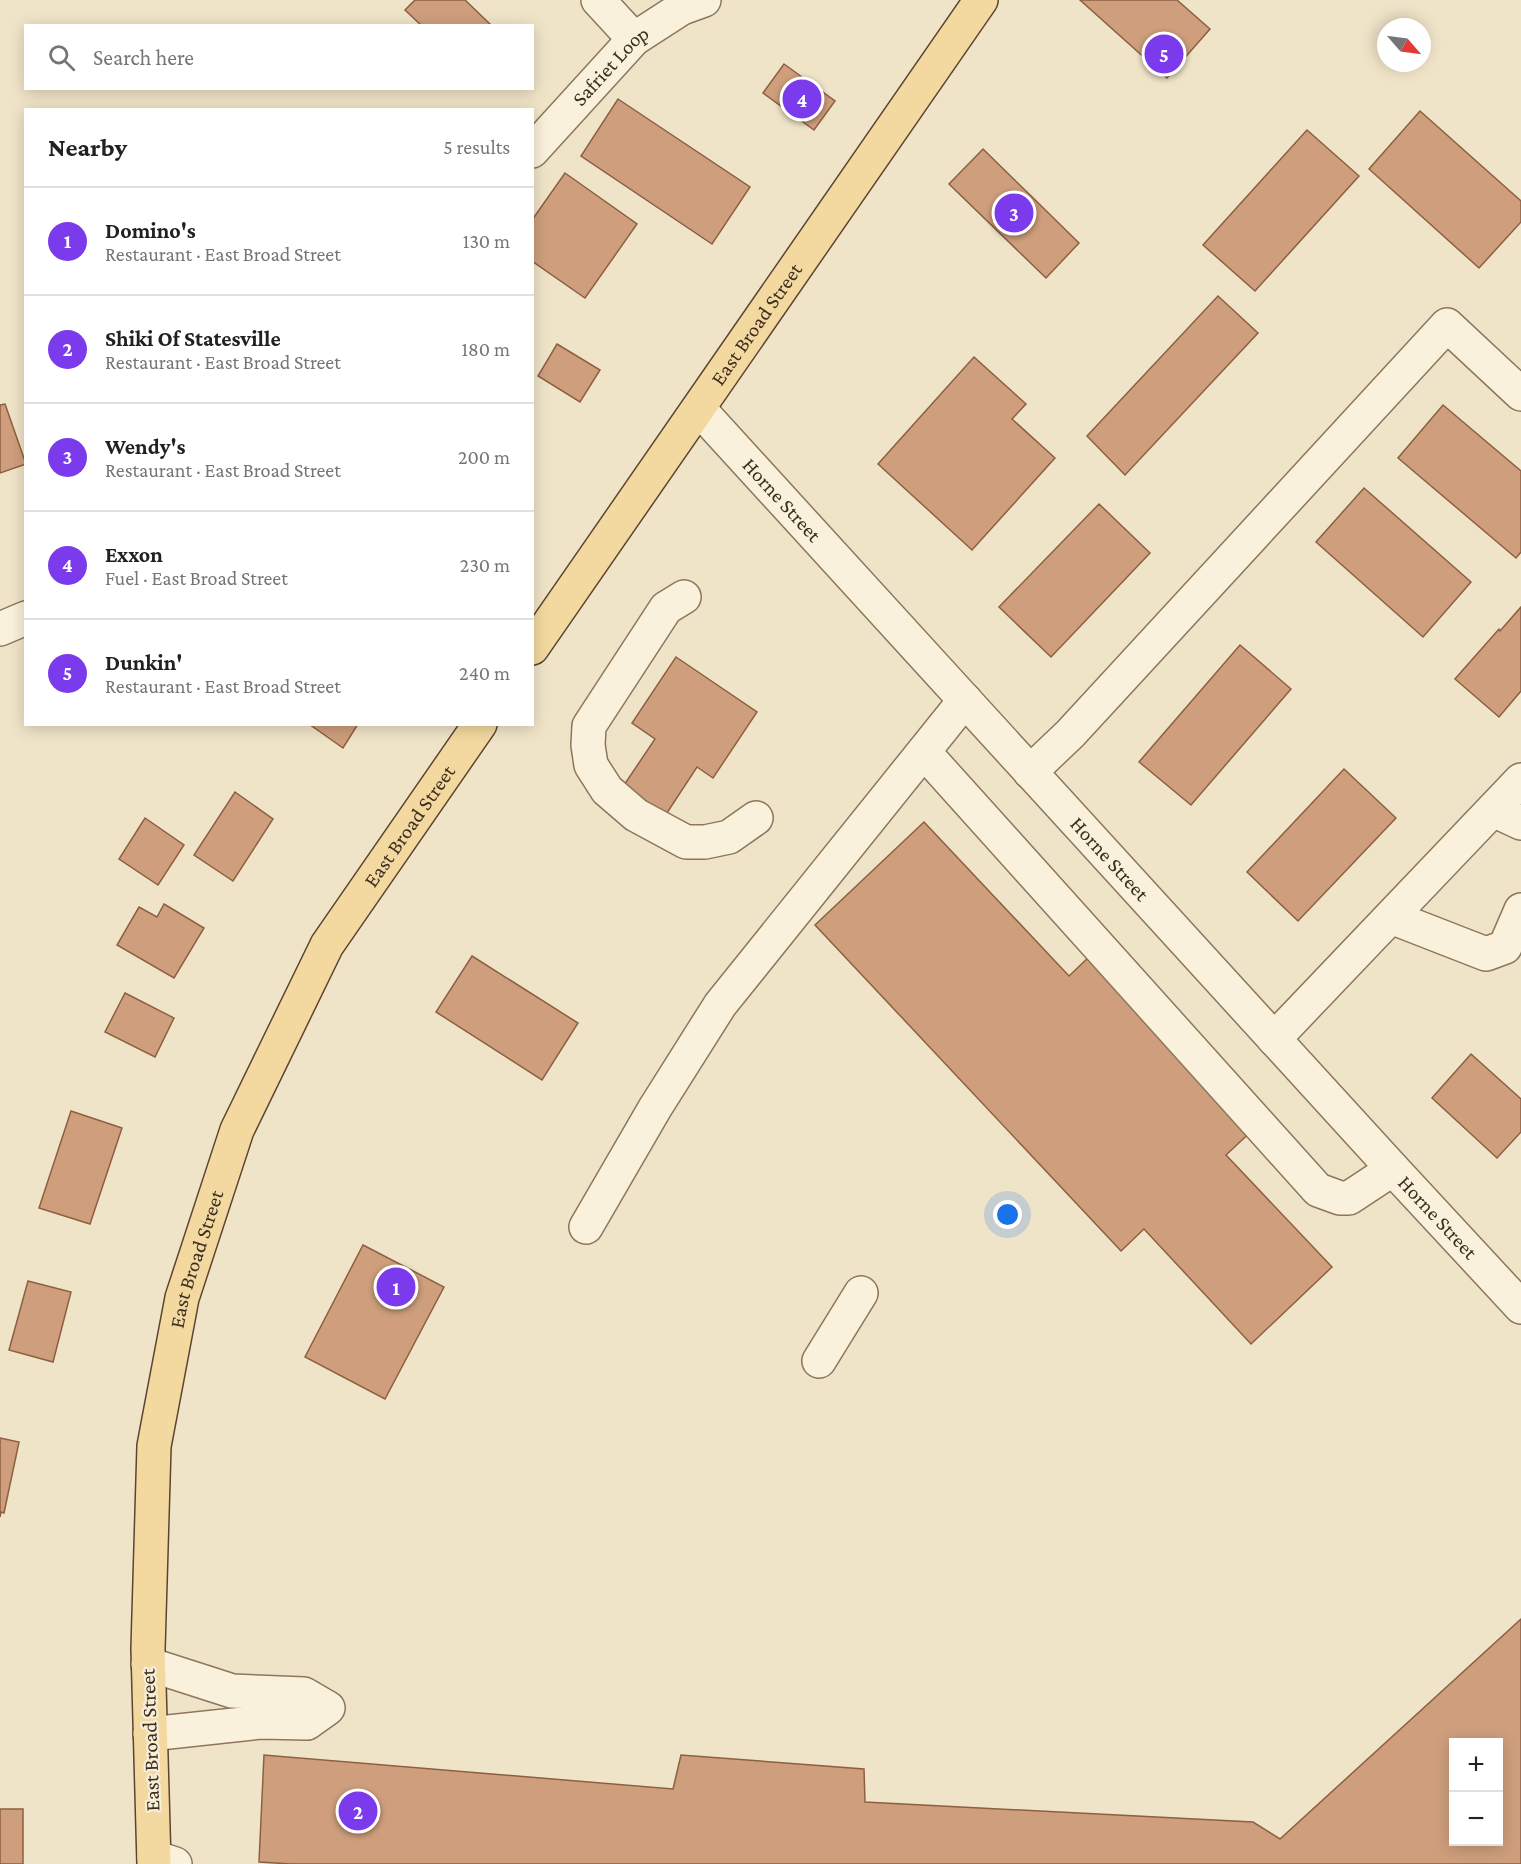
<!DOCTYPE html>
<meta charset="utf-8">
<style>
body{margin:0;font-family:"Crimson Pro",serif;background:#f2f2f2;color:#202124}
.controls{position:absolute;right:18px;bottom:18px;display:grid;overflow:hidden;border-radius:0px;box-shadow:0 3px 15px #0003}
.controls button{width:54px;height:54px;display:grid;place-items:center;padding:0;border:0;border-bottom:2px solid #e0e0e0;background:#fff;color:#202124;font:30px sans-serif}
.compass{position:absolute;left:1377px;top:18px;width:54px;height:54px;border-radius:50%;background:#fff;box-shadow:0 3px 15px #0003;rotate:118deg}
.you{position:absolute;left:1008px;top:1215px;width:21px;height:21px;margin:-15px;border:4px solid #fff;border-radius:50%;background:#1a73e8;box-shadow:0 0 0 9px #1a73e833}
.badge{display:grid;place-items:center;width:39px;height:39px;border-radius:50%;background:#7c3aed;color:#fff;font-size:20px;font-weight:700}
.pin{position:absolute;translate:-50% -50%;border:3px solid #fff;box-shadow:0 2px 6px #0006}
.list{margin:0;padding:0;list-style:none}
h2{display:flex;justify-content:space-between;align-items:center;height:78px;margin:0;padding:0 24px;font-size:26px}
h2 small{font-size:20px;font-weight:400;color:#757577}
.list li{display:grid;grid-template-columns:39px 1fr auto;gap:18px;align-items:center;box-sizing:border-box;height:108px;padding:0 24px;border-top:2px solid #e0e0e0}
.list b{display:block;font-size:22px;white-space:nowrap}
.list p{margin:0;font-size:20px;white-space:nowrap;color:#757577}
.list em{font-size:20px;font-style:normal;color:#757577}
.icon{flex:none;width:33px;height:33px;fill:none;stroke:currentColor;stroke-width:2;stroke-linecap:round;stroke-linejoin:round}
.map{position:relative;flex:none;width:1521px;height:1864px;overflow:hidden}
.search{position:absolute;background:#fff;box-shadow:0 3px 15px #0003;left:24px;top:24px;width:510px;height:66px;display:flex;align-items:center;gap:15px;box-sizing:border-box;padding:0 21px;border-radius:0px;color:#757577;font-size:22px}
.panel{position:absolute;background:#fff;box-shadow:0 3px 15px #0003;left:24px;top:108px;width:510px;height:618px;border-radius:0px}
.map>svg:first-child{display:block}
.building{fill:#cf9f7d;stroke:#8d5f41;stroke-width:1.5;fill-rule:evenodd}
.lines{fill:none;stroke-linecap:round;stroke-linejoin:round}
.minor-casing{stroke:#8d765c;stroke-width:36}
.major-casing{stroke:#5b4430;stroke-width:36}
.minor{stroke:#faf1dc;stroke-width:33}
.major{stroke:#f3d9a0;stroke-width:33}
.labels{text-anchor:middle;dominant-baseline:central;stroke-width:4.5;stroke-linejoin:round;paint-order:stroke}
.street-label{font-size:21px;fill:#3d2e20;stroke:#f7eed8}
</style>
<div class="map">
<svg width="1521" height="1864" viewBox="0 0 1521 1864">
<rect width="100%" height="100%" fill="#f0e4c8"/>
<g class="building">
<polygon points="415,0 465,0 492,26 422,26 405,10"/>
<polygon points="1080,0 1177,0 1210,29 1167,78"/>
<polygon points="784,64 835,101 814,130 763,93"/>
<polygon points="618,99 750,187 712,244 581,156"/>
<polygon points="1420,111 1521,201 1521,222 1479,268 1369,169"/>
<polygon points="1307,130 1359,176 1255,291 1203,245"/>
<polygon points="983,149 1079,243 1046,278 949,184"/>
<polygon points="565,173 637,224 585,298 532,261 532,220"/>
<polygon points="1218,296 1258,333 1125,475 1087,436"/>
<polygon points="557,344 600,370 580,402 538,376"/>
<polygon points="974,357 1026,404 1012,419 1055,458 972,550 878,464"/>
<polygon points="5,404 26,464 0,473 0,405"/>
<polygon points="1443,405 1521,471 1521,552 1516,558 1398,458"/>
<polygon points="1364,488 1471,582 1423,637 1316,542"/>
<polygon points="1099,504 1150,553 1051,657 999,607"/>
<polygon points="1521,607 1521,691 1499,717 1455,679 1499,629 1500,631"/>
<polygon points="1240,645 1291,689 1191,805 1139,762"/>
<polygon points="676,657 757,712 713,778 697,767 663,819 620,791 655,739 632,723"/>
<polygon points="309,724 358,724 343,748"/>
<polygon points="1344,769 1396,818 1298,921 1247,872"/>
<polygon points="235,792 273,819 233,881 194,855"/>
<polygon points="145,818 184,845 158,885 119,859"/>
<polygon points="924,822 1069,976 1094,952 1257,1126 1226,1155 1332,1267 1251,1344 1144,1229 1121,1251 815,925"/>
<polygon points="164,904 204,928 174,978 117,945 139,907 157,917"/>
<polygon points="472,956 578,1023 542,1080 436,1012"/>
<polygon points="125,993 174,1018 155,1057 105,1032"/>
<polygon points="1471,1054 1521,1099 1521,1132 1497,1158 1432,1098"/>
<polygon points="71,1111 122,1128 90,1224 39,1208"/>
<polygon points="363,1245 444,1287 385,1399 305,1357"/>
<polygon points="28,1281 71,1292 53,1362 9,1350"/>
<polygon points="0,1438 19,1442 4,1513 1,1512 0,1517"/>
<path d="M 1521,1619 L 1521,1864 L 291,1864 L 259,1862 L 264,1755 L 673,1789 L 681,1755 L 864,1769 L 865,1802 L 1253,1822 L 1280,1839 ZM 1454,1742 L 1498,1742 L 1498,1842 L 1454,1842 Z"/>
<rect x="0" y="1809" width="23" height="55"/>
</g>
<g class="lines">
<defs>
<g id="minor">
<polyline points="598,0 634,39"/>
<path id="s1" d="M 532,151 L 634,39 L 682,8 L 704,0"/>
<path id="s2" d="M 699,409 L 1393,1169 L 1521,1307"/>
<polyline points="684,597 666,608 589,726 588,745 591,765 607,790 636,815 686,842 705,842 729,837 756,818"/>
<polyline points="0,629 26,618"/>
<polyline points="924,752 1318,1190 1340,1198 1349,1198 1393,1169"/>
<polyline points="1030,772 1070,734 1447,325 1521,394"/>
<polyline points="1493,810 1521,823"/>
<polyline points="1391,917 1486,954 1505,947 1521,910"/>
<polyline points="1274,1039 1521,780"/>
<polyline points="586,1227 655,1108 720,1005 965,700"/>
<polyline points="819,1361 861,1293"/>
<polyline points="148,1664 232,1691 304,1694 328,1708 307,1723 261,1722 150,1734"/>
<polyline points="154,1857 175,1864"/>
</g>
<g id="major">
<path id="s3" d="M 532,648 L 981,0"/>
<path id="s4" d="M 154,1864 L 148,1649 L 154,1446 L 182,1298 L 237,1130 L 327,945 L 480,724"/>
</g>
</defs>
<use href="#minor" class="minor-casing"/>
<use href="#major" class="major-casing"/>
<use href="#minor" class="minor"/>
<use href="#major" class="major"/>
</g>
<g class="labels">
<g class="street-label">
<text stroke="none"><textPath href="#s1" startOffset="116">Safriet Loop</textPath></text>
<text stroke="none"><textPath href="#s3" startOffset="394">East Broad Street</textPath></text>
<text stroke="none"><textPath href="#s2" startOffset="123">Horne Street</textPath></text>
<text stroke="none"><textPath href="#s4" startOffset="1096">East Broad Street</textPath></text>
<text stroke="none"><textPath href="#s2" startOffset="609">Horne Street</textPath></text>
<text stroke="none"><textPath href="#s2" startOffset="1095">Horne Street</textPath></text>
<text stroke="none"><textPath href="#s4" startOffset="610">East Broad Street</textPath></text>
<text transform="translate(150 1740) rotate(-92)">East Broad Street</text>
</g>
</g>
</svg>
<div class="controls">
<button>+</button>
<button>−</button>
</div>
<svg class="compass" viewBox="-18 -18 36 36"><path d="M0-13l5 13h-10z" fill="#e53935"/><path d="M0 13l5-13h-10z" fill="#757577"/></svg>
<div class="you"></div>
<div class="pin badge" style="left:396px;top:1287px">1</div>
<div class="pin badge" style="left:358px;top:1811px">2</div>
<div class="pin badge" style="left:1014px;top:213px">3</div>
<div class="pin badge" style="left:802px;top:99px">4</div>
<div class="pin badge" style="left:1164px;top:54px">5</div>
<div class="search"><svg class="icon" aria-label="search" viewBox="0 0 24 24"><circle cx="10" cy="10" r="6"/><path d="M15 15l6 6"/></svg>Search here</div>
<section class="panel">
<h2>Nearby<small>5 results</small></h2>
<ul class="list">
<li><span class="badge">1</span><div><b>Domino's</b><p>Restaurant · East Broad Street</p></div><em>130 m</em></li>
<li><span class="badge">2</span><div><b>Shiki Of Statesville</b><p>Restaurant · East Broad Street</p></div><em>180 m</em></li>
<li><span class="badge">3</span><div><b>Wendy's</b><p>Restaurant · East Broad Street</p></div><em>200 m</em></li>
<li><span class="badge">4</span><div><b>Exxon</b><p>Fuel · East Broad Street</p></div><em>230 m</em></li>
<li><span class="badge">5</span><div><b>Dunkin'</b><p>Restaurant · East Broad Street</p></div><em>240 m</em></li>
</ul>
</section>
</div>
